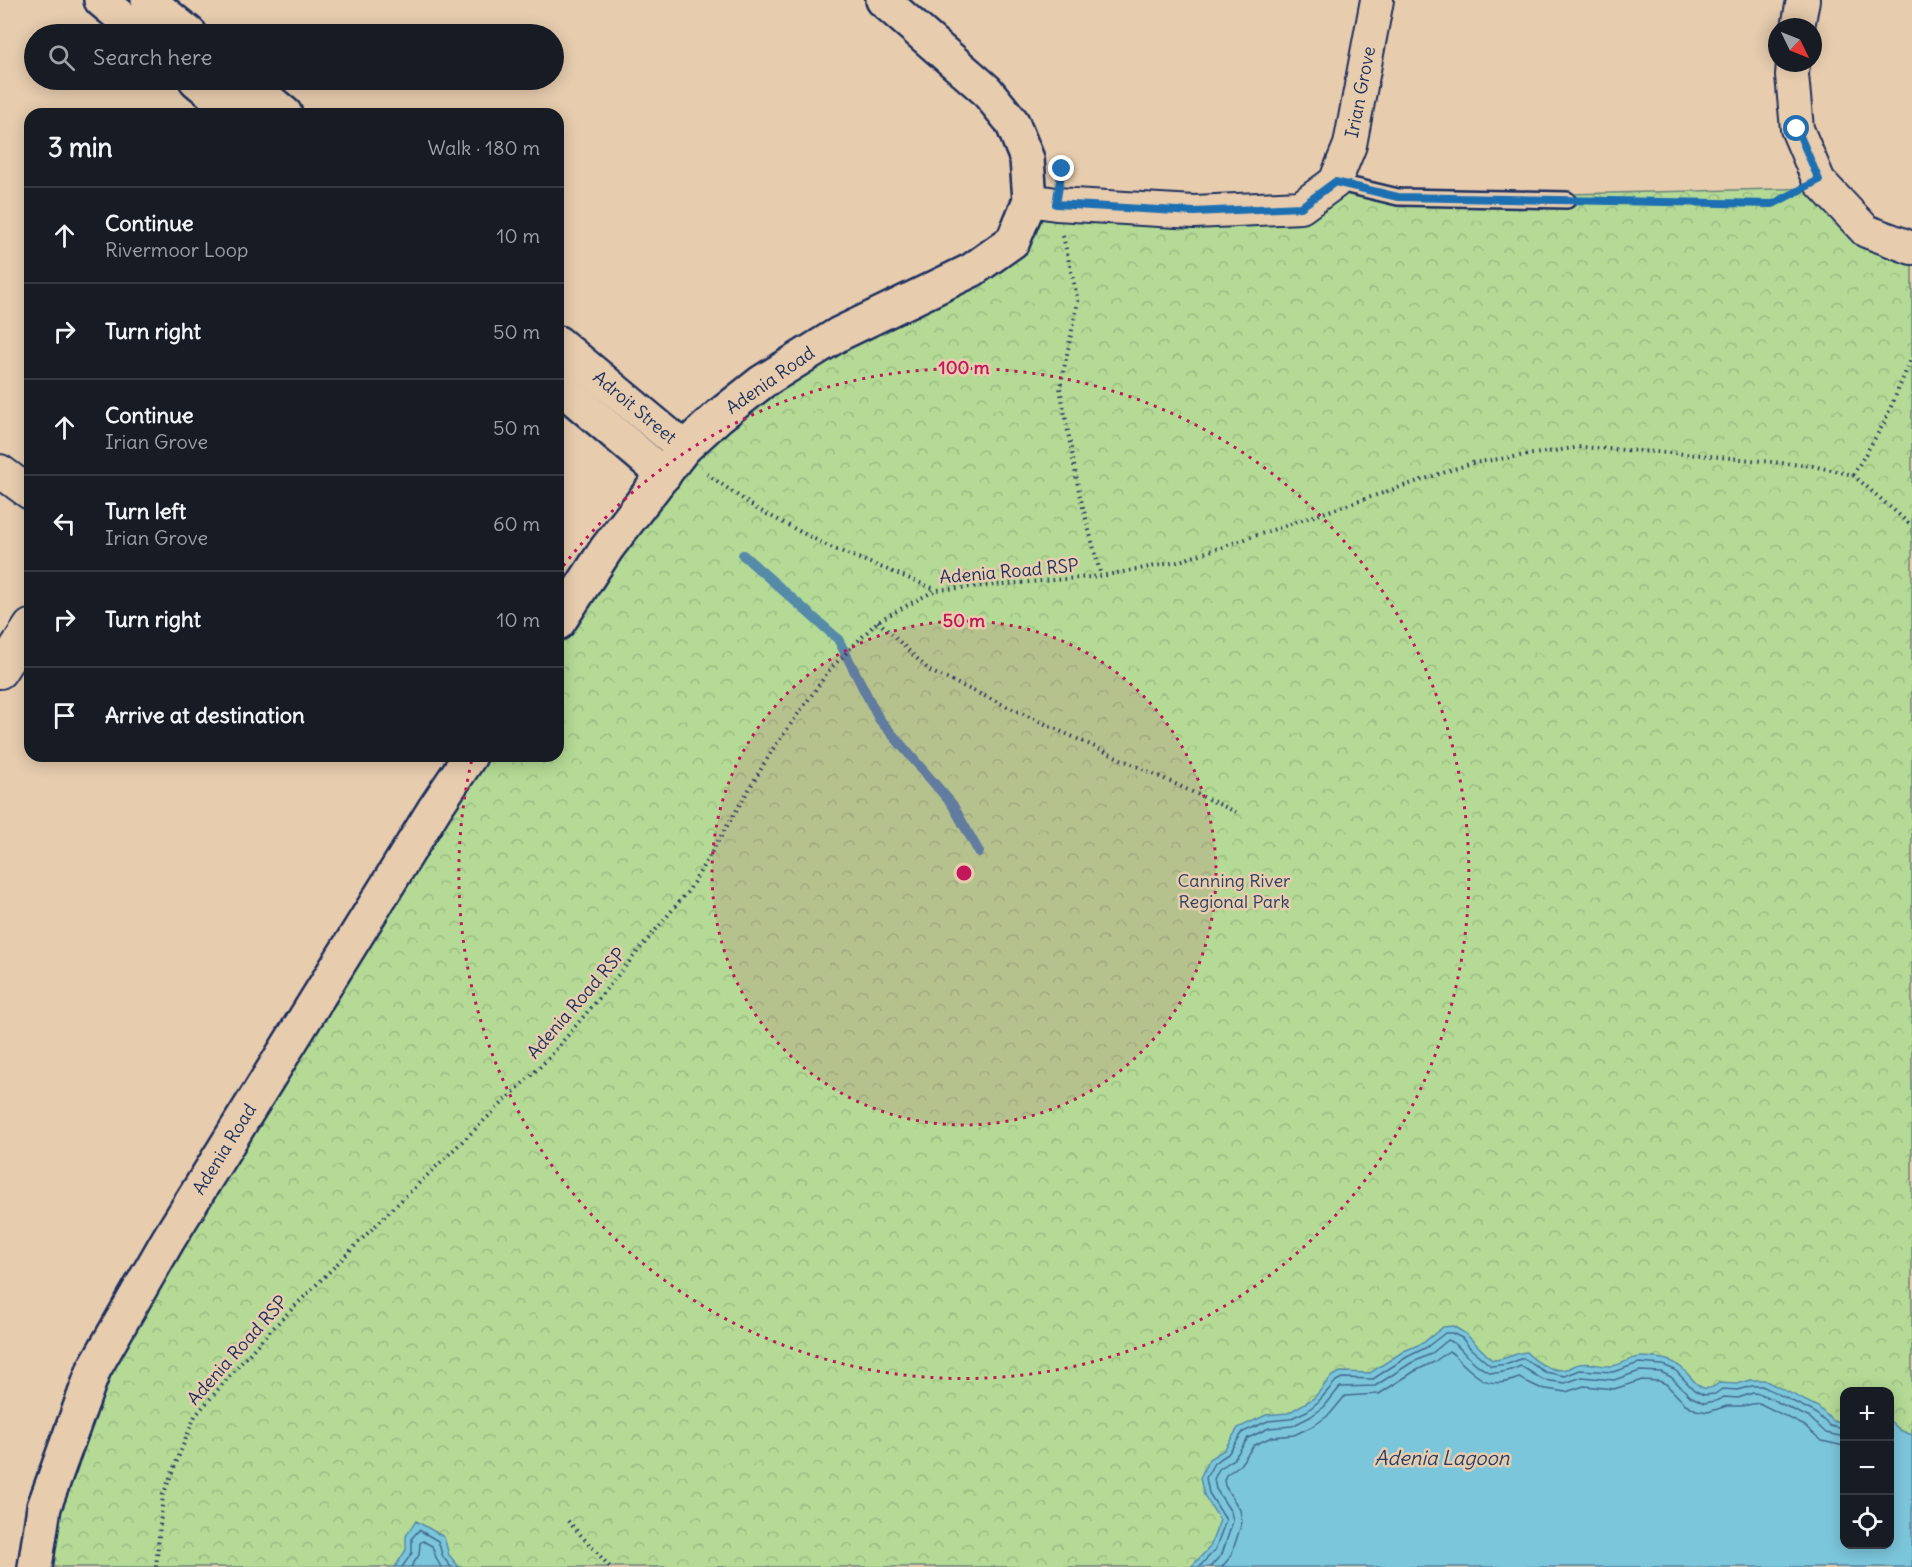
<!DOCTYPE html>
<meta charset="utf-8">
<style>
body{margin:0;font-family:Delius,sans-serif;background:#242831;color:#f1f3f6}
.controls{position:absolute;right:18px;bottom:18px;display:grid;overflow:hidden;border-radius:12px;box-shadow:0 3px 15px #0003}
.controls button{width:54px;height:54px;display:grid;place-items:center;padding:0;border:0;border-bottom:2px solid #363941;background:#171b24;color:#f1f3f6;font:30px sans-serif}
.compass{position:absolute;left:1768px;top:18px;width:54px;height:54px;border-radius:50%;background:#171b24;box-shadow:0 3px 15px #0003;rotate:133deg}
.stop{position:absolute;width:18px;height:18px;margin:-14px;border:4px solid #1f6fb2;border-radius:50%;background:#fff}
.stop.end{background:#1f6fb2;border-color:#fff;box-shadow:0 2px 6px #0008}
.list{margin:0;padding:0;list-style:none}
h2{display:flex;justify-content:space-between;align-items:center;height:78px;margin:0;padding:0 24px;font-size:26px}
h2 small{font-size:20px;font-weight:400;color:#9ea1a6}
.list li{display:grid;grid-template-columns:39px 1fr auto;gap:18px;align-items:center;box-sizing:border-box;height:96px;padding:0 24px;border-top:2px solid #363941}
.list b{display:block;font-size:22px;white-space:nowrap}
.list p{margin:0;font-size:20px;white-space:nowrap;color:#9ea1a6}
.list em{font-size:20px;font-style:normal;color:#9ea1a6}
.icon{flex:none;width:33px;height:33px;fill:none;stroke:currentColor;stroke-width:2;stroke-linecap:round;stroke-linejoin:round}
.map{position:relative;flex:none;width:1912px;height:1567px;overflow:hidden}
.search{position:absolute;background:#171b24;box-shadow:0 3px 15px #0003;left:24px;top:24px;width:540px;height:66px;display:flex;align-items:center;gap:15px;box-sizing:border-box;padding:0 21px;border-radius:33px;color:#9ea1a6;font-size:22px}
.panel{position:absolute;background:#171b24;box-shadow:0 3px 15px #0003;left:24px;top:108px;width:540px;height:654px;border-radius:18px}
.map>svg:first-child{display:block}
.park{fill:url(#park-crowns);stroke:#68847a;stroke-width:1.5;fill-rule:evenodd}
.water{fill:#7cc6db;stroke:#558aa9;stroke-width:1.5}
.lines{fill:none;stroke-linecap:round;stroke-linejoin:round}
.shore{stroke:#426b90;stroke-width:1.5}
.stream{stroke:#558aa9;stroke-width:10}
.service-casing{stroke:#1b2f5e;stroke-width:20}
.minor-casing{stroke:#1b2f5e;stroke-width:36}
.tertiary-casing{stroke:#1b2f5e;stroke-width:38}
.path{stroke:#1b2f5e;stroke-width:4;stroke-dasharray:1.5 4.5;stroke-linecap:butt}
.service{stroke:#e7ccae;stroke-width:15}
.minor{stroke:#e7ccae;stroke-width:32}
.tertiary{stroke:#e7ccae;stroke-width:33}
.route{stroke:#1f6fb2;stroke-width:8}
.ring{fill:none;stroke:#c2185b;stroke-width:3;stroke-dasharray:3 6}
.labels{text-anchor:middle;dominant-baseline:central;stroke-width:5;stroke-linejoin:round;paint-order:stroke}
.street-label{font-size:18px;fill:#1b2f5e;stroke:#e7ccae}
.park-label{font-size:18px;fill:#2a4064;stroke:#e7ccae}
.water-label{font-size:20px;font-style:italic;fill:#253e6a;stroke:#e7ccae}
.centre{fill:#c2185b;stroke:#e7ccae;stroke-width:3}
.ring-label{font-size:18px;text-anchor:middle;font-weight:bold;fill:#c2185b;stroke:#e7ccae;stroke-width:5;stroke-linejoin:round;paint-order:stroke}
</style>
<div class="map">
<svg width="1912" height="1567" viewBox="0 0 1912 1567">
<defs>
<pattern id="park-crowns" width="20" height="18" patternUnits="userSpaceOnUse" patternTransform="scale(1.5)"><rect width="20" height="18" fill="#b4da95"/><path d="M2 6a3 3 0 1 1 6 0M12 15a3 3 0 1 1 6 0" fill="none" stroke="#9abb83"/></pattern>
</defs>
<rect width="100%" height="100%" fill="#e7ccae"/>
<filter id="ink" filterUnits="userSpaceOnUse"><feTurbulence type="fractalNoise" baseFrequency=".0167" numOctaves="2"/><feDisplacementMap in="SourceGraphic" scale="12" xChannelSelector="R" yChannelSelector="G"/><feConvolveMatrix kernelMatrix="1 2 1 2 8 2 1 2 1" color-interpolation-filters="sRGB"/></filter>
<g filter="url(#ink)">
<path class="park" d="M 1359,185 L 1450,197 L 1821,188 L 1912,257 L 1912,1567 L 34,1567 L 103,1349 L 477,756 L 558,756 L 558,627 L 733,405 L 1056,204 L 1310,203 ZM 1844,1392 L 1890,1392 L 1890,1544 L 1844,1544 Z"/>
<g class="water">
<path d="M 1453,1326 L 1466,1334 L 1492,1360 C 1504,1361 1514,1353 1526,1352 C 1536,1362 1552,1373 1567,1369 C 1572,1368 1575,1364 1580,1364 C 1591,1362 1602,1367 1612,1366 C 1623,1365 1632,1356 1643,1357 C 1656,1358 1669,1358 1679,1366 C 1694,1376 1699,1399 1719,1383 L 1737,1384 L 1751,1380 L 1764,1380 L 1818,1407 L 1833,1421 L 1844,1424 L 1844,1544 L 1890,1544 L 1890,1421 L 1900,1430 L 1912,1435 L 1912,1567 L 1191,1567 L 1210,1547 L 1220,1520 L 1204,1495 L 1200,1478 L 1209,1459 L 1224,1450 L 1238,1428 L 1266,1415 L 1288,1413 L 1314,1398 L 1332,1376 L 1341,1372 L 1370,1373 L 1404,1351 L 1423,1343 L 1443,1327 Z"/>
<polygon points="416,1521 444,1537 449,1555 459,1567 395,1567 406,1550 406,1536"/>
</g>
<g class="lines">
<g class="shore">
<polyline points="402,1567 412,1553 412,1538 419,1530 438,1541 443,1557 451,1567"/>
<polyline points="411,1567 419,1555 420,1543 423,1541 432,1546 437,1560 441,1567"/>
<polyline points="1199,1567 1215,1550 1226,1520 1209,1493 1206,1478 1214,1463 1228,1454 1243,1432 1268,1421 1289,1419 1307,1411 1318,1402 1336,1381 1342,1378 1373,1379 1407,1357 1427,1347 1445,1333 1452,1333 1462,1338 1471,1349 1491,1366 1508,1364 1523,1358 1545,1372 1565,1376 1580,1370 1613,1372 1639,1363 1663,1365 1675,1370 1694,1390 1704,1395 1715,1394 1722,1389 1737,1390 1752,1386 1762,1386 1814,1412 1830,1426 1844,1429"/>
<path d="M 1210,1567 L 1222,1554 L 1233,1521 L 1231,1512 L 1216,1489 L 1214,1479 L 1219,1469 L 1234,1459 L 1248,1438 L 1269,1428 L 1292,1426 L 1310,1417 L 1324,1407 L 1340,1387 L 1375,1386 L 1411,1363 L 1431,1354 L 1448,1340 C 1457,1343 1460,1349 1466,1355 C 1488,1375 1493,1378 1521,1366 L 1543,1380 L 1565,1383 L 1582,1377 L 1614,1380 L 1640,1371 L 1661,1372 L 1671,1377 L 1690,1396 L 1704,1403 L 1716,1401 L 1724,1397 L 1738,1398 L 1753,1393 L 1761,1394 L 1810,1418 L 1826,1433 L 1844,1437"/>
<path d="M 1222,1567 L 1231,1556 L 1242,1522 L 1240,1510 L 1225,1486 L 1224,1480 L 1226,1475 L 1240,1465 L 1254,1445 L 1272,1437 L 1294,1435 L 1315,1425 L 1330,1414 L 1345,1396 L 1379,1394 L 1415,1371 L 1434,1362 L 1449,1351 C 1454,1354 1456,1357 1460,1361 C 1480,1381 1491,1389 1519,1378 L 1540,1388 L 1566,1392 L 1584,1386 L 1614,1389 L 1642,1380 L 1659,1381 L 1666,1384 L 1684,1403 L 1696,1410 L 1708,1412 L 1727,1406 L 1741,1406 L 1759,1403 L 1805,1426 L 1822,1441 L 1844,1446"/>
</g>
<polyline class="stream" points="743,555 838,639 879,719 952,804 979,852"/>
<defs>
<polyline id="service" points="1335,182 1398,197 1567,200"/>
<g id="minor">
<polyline points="1798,27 1803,0"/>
<polyline points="1793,63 1792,75 1797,129 1819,181 1866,231 1912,248"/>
<polyline points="1030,200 1056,204 1194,212 1301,207 1335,182 1350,145 1377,0"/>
<polyline points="0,471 30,493"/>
<polyline points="0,672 30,626"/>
</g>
<g id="tertiary">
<polyline points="101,0 142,34"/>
<polyline points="148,0 190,34"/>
<polyline points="196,80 237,114"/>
<polyline points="244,80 285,114"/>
<polyline points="558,343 684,448"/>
<polyline points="558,385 664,475"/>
<polyline points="558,623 607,548 684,448 719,416 762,382 839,334 972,270 1013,241 1030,200 1027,159 1012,122 986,90 883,0"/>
<polyline points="35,1567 44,1507 94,1369 168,1240 435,808 470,756"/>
</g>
</defs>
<use href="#service" class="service-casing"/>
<use href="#minor" class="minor-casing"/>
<use href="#tertiary" class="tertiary-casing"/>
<g class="path">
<polyline points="1591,201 1773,204 1791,195"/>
<polyline points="1063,236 1078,301 1060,388 1079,492 1101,576"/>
<polyline points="707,474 757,509 828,546 935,589"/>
<polyline points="1853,475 1884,423 1912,357"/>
<polyline points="878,621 930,671 1236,812"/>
<polyline points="568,1521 610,1567"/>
<polyline points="156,1567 163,1495 195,1416 263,1338 385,1216 548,1059 689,890 773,749 831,668 878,621 936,590 1101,576 1177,562 1472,463 1581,447 1699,455 1813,466 1853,475 1912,526"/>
</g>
<use href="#service" class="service"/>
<use href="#minor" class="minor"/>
<use href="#tertiary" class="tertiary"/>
</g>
</g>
<g class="lines" filter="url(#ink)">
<polyline class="route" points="1062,169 1056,204 1194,212 1301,207 1335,182 1398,197 1773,204 1819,180 1797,129"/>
</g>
<circle cx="964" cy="873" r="252" fill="#c2185b" fill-opacity=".12"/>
<g class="ring">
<circle cx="964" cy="873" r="252"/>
<path d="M558 573A505 505 0 1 1 472 759"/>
</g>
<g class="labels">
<g class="street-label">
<text transform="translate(1360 92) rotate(-79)">Irian Grove</text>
<text transform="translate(770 380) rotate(-35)">Adenia Road</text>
<text transform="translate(635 407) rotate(40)">Adroit Street</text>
<text transform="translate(1009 571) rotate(-5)">Adenia Road RSP</text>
<text transform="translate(576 1003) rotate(-49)">Adenia Road RSP</text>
<text transform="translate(224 1149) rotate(-58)">Adenia Road</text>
<text transform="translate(237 1350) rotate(-48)">Adenia Road RSP</text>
</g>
<g class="park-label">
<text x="1234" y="880">Canning River<tspan x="1234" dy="21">Regional Park</tspan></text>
</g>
<g class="water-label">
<text x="1442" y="1457">Adenia Lagoon</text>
</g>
</g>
<circle cx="964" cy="873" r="9" class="centre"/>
<g class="ring-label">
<text x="964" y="374">100 m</text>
<text x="964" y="627">50 m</text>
</g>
</svg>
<div class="controls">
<button>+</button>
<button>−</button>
<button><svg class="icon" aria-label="locate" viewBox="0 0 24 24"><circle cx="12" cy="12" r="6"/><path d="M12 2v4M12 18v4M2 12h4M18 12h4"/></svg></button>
</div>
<svg class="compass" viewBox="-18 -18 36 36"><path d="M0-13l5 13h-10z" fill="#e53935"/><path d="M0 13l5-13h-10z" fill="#9ea1a6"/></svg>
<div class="stop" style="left:1797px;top:129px"></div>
<div class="stop end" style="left:1062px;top:169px"></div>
<div class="search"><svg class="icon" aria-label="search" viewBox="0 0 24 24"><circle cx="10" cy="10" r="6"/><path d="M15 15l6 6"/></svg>Search here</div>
<section class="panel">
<h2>3 min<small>Walk · 180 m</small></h2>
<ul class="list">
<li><svg class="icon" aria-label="ahead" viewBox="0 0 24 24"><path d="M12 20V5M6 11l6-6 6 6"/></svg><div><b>Continue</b><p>Rivermoor Loop</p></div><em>10 m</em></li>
<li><svg class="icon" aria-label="right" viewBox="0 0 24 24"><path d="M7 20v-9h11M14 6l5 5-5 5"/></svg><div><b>Turn right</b></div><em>50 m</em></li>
<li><svg class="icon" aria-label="ahead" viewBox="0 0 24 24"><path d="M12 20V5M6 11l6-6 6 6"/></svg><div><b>Continue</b><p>Irian Grove</p></div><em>50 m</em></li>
<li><svg class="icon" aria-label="left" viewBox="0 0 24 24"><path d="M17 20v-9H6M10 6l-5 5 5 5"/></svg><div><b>Turn left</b><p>Irian Grove</p></div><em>60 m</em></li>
<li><svg class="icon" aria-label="right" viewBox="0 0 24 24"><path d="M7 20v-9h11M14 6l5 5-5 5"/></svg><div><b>Turn right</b></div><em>10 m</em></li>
<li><svg class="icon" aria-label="arrive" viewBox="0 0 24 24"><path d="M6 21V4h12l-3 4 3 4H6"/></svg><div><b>Arrive at destination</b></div></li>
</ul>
</section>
</div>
